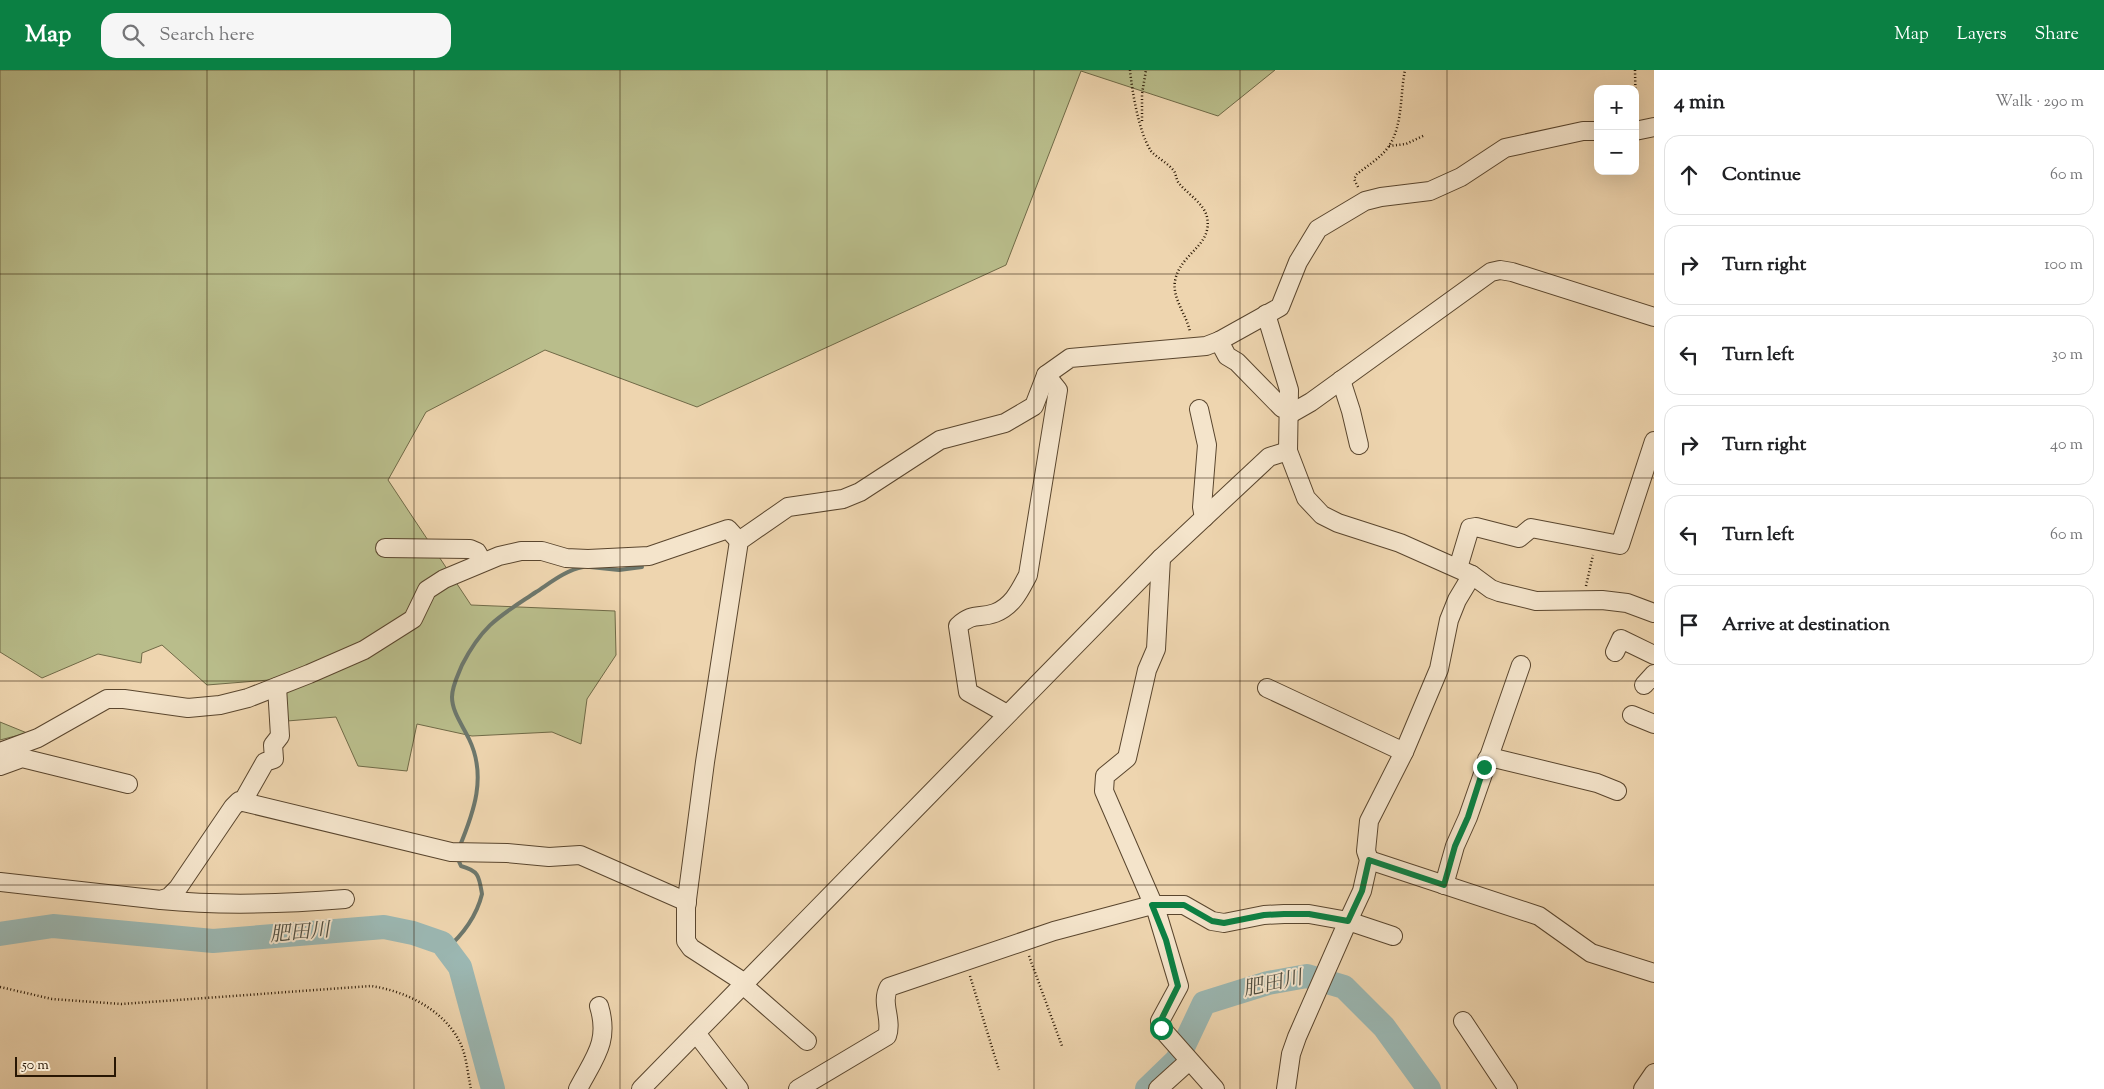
<!DOCTYPE html>
<meta charset="utf-8">
<style>
body{margin:0;font-family:"Sorts Mill Goudy","Noto Serif JP",serif;background:#f6f6f6;color:#202124}
.controls{position:absolute;right:15px;top:15px;display:grid;overflow:hidden;border-radius:10px;box-shadow:0 5px 20px #0002}
.controls button{width:45px;height:45px;display:grid;place-items:center;padding:0;border:0;border-bottom:1px solid #e0e0e0;background:#fff;color:#202124;font:25px sans-serif}
.scale{position:absolute;left:15px;bottom:12px;width:101px;box-sizing:border-box;padding-left:5px;border:2px solid #281603;border-top:0;font-size:14px;line-height:18px;white-space:nowrap;color:#281603;-webkit-text-stroke:4px #f4e4cb;paint-order:stroke}
.stop{position:absolute;width:15px;height:15px;margin:-11px;border:4px solid #0b8043;border-radius:50%;background:#fff}
.stop.end{background:#0b8043;border-color:#fff;box-shadow:0 1px 5px #0008}
.list{margin:0;padding:0;list-style:none}
h2{display:flex;justify-content:space-between;align-items:center;height:65px;margin:0;padding:0 20px;font-size:21px}
h2 small{font-size:16px;font-weight:400;color:#757577}
.list li{display:grid;grid-template-columns:32px 1fr auto;gap:15px;align-items:center;box-sizing:border-box;height:80px;margin:0 10px 10px;padding:0 10px;border:1px solid #e0e0e0;border-radius:15px}
.list b{display:block;font-size:19px;white-space:nowrap}
.list em{font-size:16px;font-style:normal;color:#757577}
.icon{flex:none;width:28px;height:28px;fill:none;stroke:currentColor;stroke-width:2;stroke-linecap:round;stroke-linejoin:round}
.map{position:relative;flex:none;width:1654px;height:1019px;overflow:hidden}
header{display:flex;align-items:center;gap:30px;box-sizing:border-box;height:70px;padding:0 25px;background:#0b8043;color:#fff}
header strong{font-size:24px}
nav{display:flex;gap:28px;margin-inline-start:auto;font-size:18px}
.search{width:350px;height:45px;background:#f6f6f6;display:flex;align-items:center;gap:12px;box-sizing:border-box;padding:0 18px;border-radius:15px;color:#757577;font-size:19px}
main{display:flex}
aside{flex:1;background:#fff}
.map>svg:first-child{display:block}
.green{fill:#b9bd8b;stroke:#706a47}
.lines{fill:none;stroke-linecap:round;stroke-linejoin:round}
.stream{stroke:#6d776c;stroke-width:4}
.river{stroke:#9bb7b2;stroke-width:24}
.minor-casing{stroke:#5a462e;stroke-width:20}
.path{stroke:#281603;stroke-width:2.5;stroke-dasharray:1 2.5;stroke-linecap:butt}
.minor{stroke:#f4e4cb;stroke-width:18}
.route{stroke:#0b8043;stroke-width:6}
.grid{fill:none;stroke:#281603;stroke-width:1;stroke-opacity:0.55}
.labels{text-anchor:middle;dominant-baseline:central;stroke-width:4;stroke-linejoin:round;paint-order:stroke}
.water-label{font-size:20px;font-style:italic;fill:#504e40;stroke:#f4e4cb}
</style>
<header>
<strong>Map</strong>
<div class="search"><svg class="icon" aria-label="search" viewBox="0 0 24 24"><circle cx="10" cy="10" r="6"/><path d="M15 15l6 6"/></svg>Search here</div>
<nav><a>Map</a><a>Layers</a><a>Share</a></nav>
</header>
<main>
<div class="map">
<svg width="1654" height="1019" viewBox="0 0 1654 1019">
<rect width="100%" height="100%" fill="#eed5af"/>
<filter id="stains"><feTurbulence type="fractalNoise" baseFrequency=".004" numOctaves="4"/><feColorMatrix values="0 0 0 0 .2 0 0 0 0 .09 0 0 0 0 .02 0 0 0 .5 -.17"/></filter>
<radialGradient id="worn" r=".72"><stop offset=".6" stop-color="#630" stop-opacity="0"/><stop offset="1" stop-color="#630" stop-opacity=".3"/></radialGradient>
<g class="green">
<polygon points="0,0 1275,0 1218,46 1081,1 1006,195 697,337 545,280 426,342 388,410 471,535 615,541 616,585 587,629 581,674 552,662 472,666 417,654 407,701 358,696 336,647 287,651 269,610 207,615 162,575 142,583 141,593 98,584 42,608 0,582"/>
<polygon points="0,652 27,663 0,670"/>
</g>
<g class="lines">
<g class="stream">
<polyline points="590,497 619,500 642,497"/>
<path d="M 459,778 C 474,742 487,706 469,669 C 463,656 452,642 452,627 C 452,616 458,605 462,595 C 483,554 500,546 536,522 C 550,513 566,500 583,497"/>
<path d="M 446,879 C 463,865 477,845 482,824 C 479,806 479,801 461,796 L 457,787"/>
</g>
<g class="river">
<polyline points="0,864 53,856 213,871 384,857 413,863 442,873 460,897 493,1019"/>
<polyline points="1147,1019 1177,990 1204,933 1268,913 1307,906 1344,917 1384,957 1429,1019"/>
</g>
<defs>
<g id="minor">
<polyline points="1635,61 1654,57"/>
<polyline points="1266,244 1289,320 1288,381 1306,428 1322,445 1338,453 1400,473 1472,505 1491,519 1499,522 1536,531 1602,530 1627,533 1654,543"/>
<polyline points="1219,271 1227,286 1237,292 1282,338 1289,339"/>
<polyline points="1341,310 1351,341 1359,375"/>
<polyline points="1199,339 1207,375 1202,437 1204,448"/>
<polyline points="1290,344 1311,332 1491,202 1500,200 1512,202 1654,247"/>
<polyline points="385,478 470,479 477,482 482,491"/>
<polyline points="1161,488 1156,579 1147,600 1127,688 1105,706 1104,721 1157,843 1179,916 1160,951 1161,958 1215,1019"/>
<polyline points="1458,498 1470,458 1476,457 1519,468 1531,458 1620,475 1654,371"/>
<polyline points="1615,582 1621,569 1654,585"/>
<polyline points="1644,615 1654,604"/>
<polyline points="1267,618 1404,682"/>
<path d="M 1007,644 L 968,622 L 958,556 C 973,542 979,549 995,543 C 1013,536 1020,520 1028,505 L 1058,320 L 1046,305"/>
<polyline points="1632,645 1654,654"/>
<polyline points="0,682 38,668 107,629 124,629 188,638 220,635 248,628 309,604 364,580 413,549 427,520 444,509 499,486 521,481 542,481 566,488 588,489 649,486 728,459 739,471"/>
<polyline points="1487,689 1498,689 1597,713 1617,721"/>
<polyline points="0,696 22,688 128,714"/>
<polyline points="243,731 265,692 274,689 273,675 280,666 277,617"/>
<polyline points="1369,790 1539,846 1591,883 1654,903"/>
<polyline points="0,812 161,830 169,827 178,818 233,737 239,731 451,782 507,783 549,787 580,785 687,832 686,837"/>
<polyline points="1444,815 1455,776 1468,747 1521,595"/>
<path d="M 161,830 C 221,836 284,834 345,829"/>
<polyline points="745,913 691,878 686,871 686,837 705,692 739,471 788,437 843,429 860,422 940,370 1005,353 1034,336 1046,305 1070,288 1206,276 1219,271 1280,237 1298,192 1318,159 1365,131 1381,127 1430,121 1461,107 1505,78 1583,61 1598,61"/>
<polyline points="743,915 807,971"/>
<polyline points="1463,951 1508,1019"/>
<polyline points="696,963 739,1019"/>
<path d="M 578,1019 C 594,988 610,972 599,936"/>
<polyline points="641,1019 1161,488 1269,387 1288,381"/>
<path d="M 798,1019 L 887,966 C 893,949 880,933 889,917 L 1054,861 L 1152,835 L 1184,835 L 1212,851 L 1224,853 L 1264,845 L 1284,844 L 1309,844 L 1348,851 L 1362,821 L 1369,790 L 1366,781 L 1369,751 L 1404,682 L 1439,599 L 1449,550 L 1457,530 L 1472,505"/>
<polyline points="1158,1019 1189,991"/>
<polyline points="1286,1019 1291,984 1297,967 1348,851 1393,866"/>
<polyline points="1643,1019 1654,1003"/>
</g>
</defs>
<use href="#minor" class="minor-casing"/>
<g class="path">
<path d="M 1130,0 C 1132,21 1139,63 1151,81 C 1157,88 1168,93 1174,101 C 1176,104 1176,108 1178,112 C 1186,123 1204,133 1207,147 C 1213,176 1180,183 1175,211 C 1172,229 1187,245 1190,262"/>
<polyline points="1635,0 1636,46"/>
<polyline points="1142,51 1142,24 1146,0"/>
<polyline points="1389,76 1406,74 1425,65"/>
<path d="M 1358,117 L 1354,109 L 1357,104 C 1367,96 1382,87 1389,76 C 1403,55 1400,24 1405,0"/>
<polyline points="1586,516 1593,485"/>
<polyline points="1029,886 1062,976"/>
<polyline points="970,906 999,1000"/>
<path d="M 0,917 L 52,929 L 121,934 L 371,916 C 407,921 448,942 462,977 C 467,990 468,1006 471,1019"/>
</g>
<use href="#minor" class="minor"/>
</g>
<g class="lines">
<polyline class="route" points="1161,958 1160,952 1178,916 1166,870 1152,835 1184,835 1212,851 1224,853 1264,845 1284,844 1309,844 1348,851 1362,821 1369,790 1444,815 1455,776 1468,747 1484,697"/>
</g>
<path class="grid" d="M 207,0 L 207,1019M 414,0 L 414,1019M 620,0 L 620,1019M 827,0 L 827,1019M 1034,0 L 1034,1019M 1240,0 L 1240,1019M 1447,0 L 1447,1019M 0,204 L 1654,204M 0,408 L 1654,408M 0,611 L 1654,611M 0,815 L 1654,815"/>
<g class="labels">
<g class="water-label">
<text transform="translate(300 864) rotate(-5)">肥田川</text>
<text transform="translate(1273 915) rotate(-12)">肥田川</text>
</g>
</g>
<rect width="100%" height="100%" filter="url(#stains)"/>
<rect width="100%" height="100%" fill="url(#worn)"/>
</svg>
<div class="controls">
<button>+</button>
<button>−</button>
</div>
<div class="scale">50 m</div>
<div class="stop" style="left:1161px;top:958px"></div>
<div class="stop end" style="left:1484px;top:697px"></div>
</div>
<aside>
<h2>4 min<small>Walk · 290 m</small></h2>
<ul class="list">
<li><svg class="icon" aria-label="ahead" viewBox="0 0 24 24"><path d="M12 20V5M6 11l6-6 6 6"/></svg><div><b>Continue</b></div><em>60 m</em></li>
<li><svg class="icon" aria-label="right" viewBox="0 0 24 24"><path d="M7 20v-9h11M14 6l5 5-5 5"/></svg><div><b>Turn right</b></div><em>100 m</em></li>
<li><svg class="icon" aria-label="left" viewBox="0 0 24 24"><path d="M17 20v-9H6M10 6l-5 5 5 5"/></svg><div><b>Turn left</b></div><em>30 m</em></li>
<li><svg class="icon" aria-label="right" viewBox="0 0 24 24"><path d="M7 20v-9h11M14 6l5 5-5 5"/></svg><div><b>Turn right</b></div><em>40 m</em></li>
<li><svg class="icon" aria-label="left" viewBox="0 0 24 24"><path d="M17 20v-9H6M10 6l-5 5 5 5"/></svg><div><b>Turn left</b></div><em>60 m</em></li>
<li><svg class="icon" aria-label="arrive" viewBox="0 0 24 24"><path d="M6 21V4h12l-3 4 3 4H6"/></svg><div><b>Arrive at destination</b></div></li>
</ul>
</aside>
</main>
